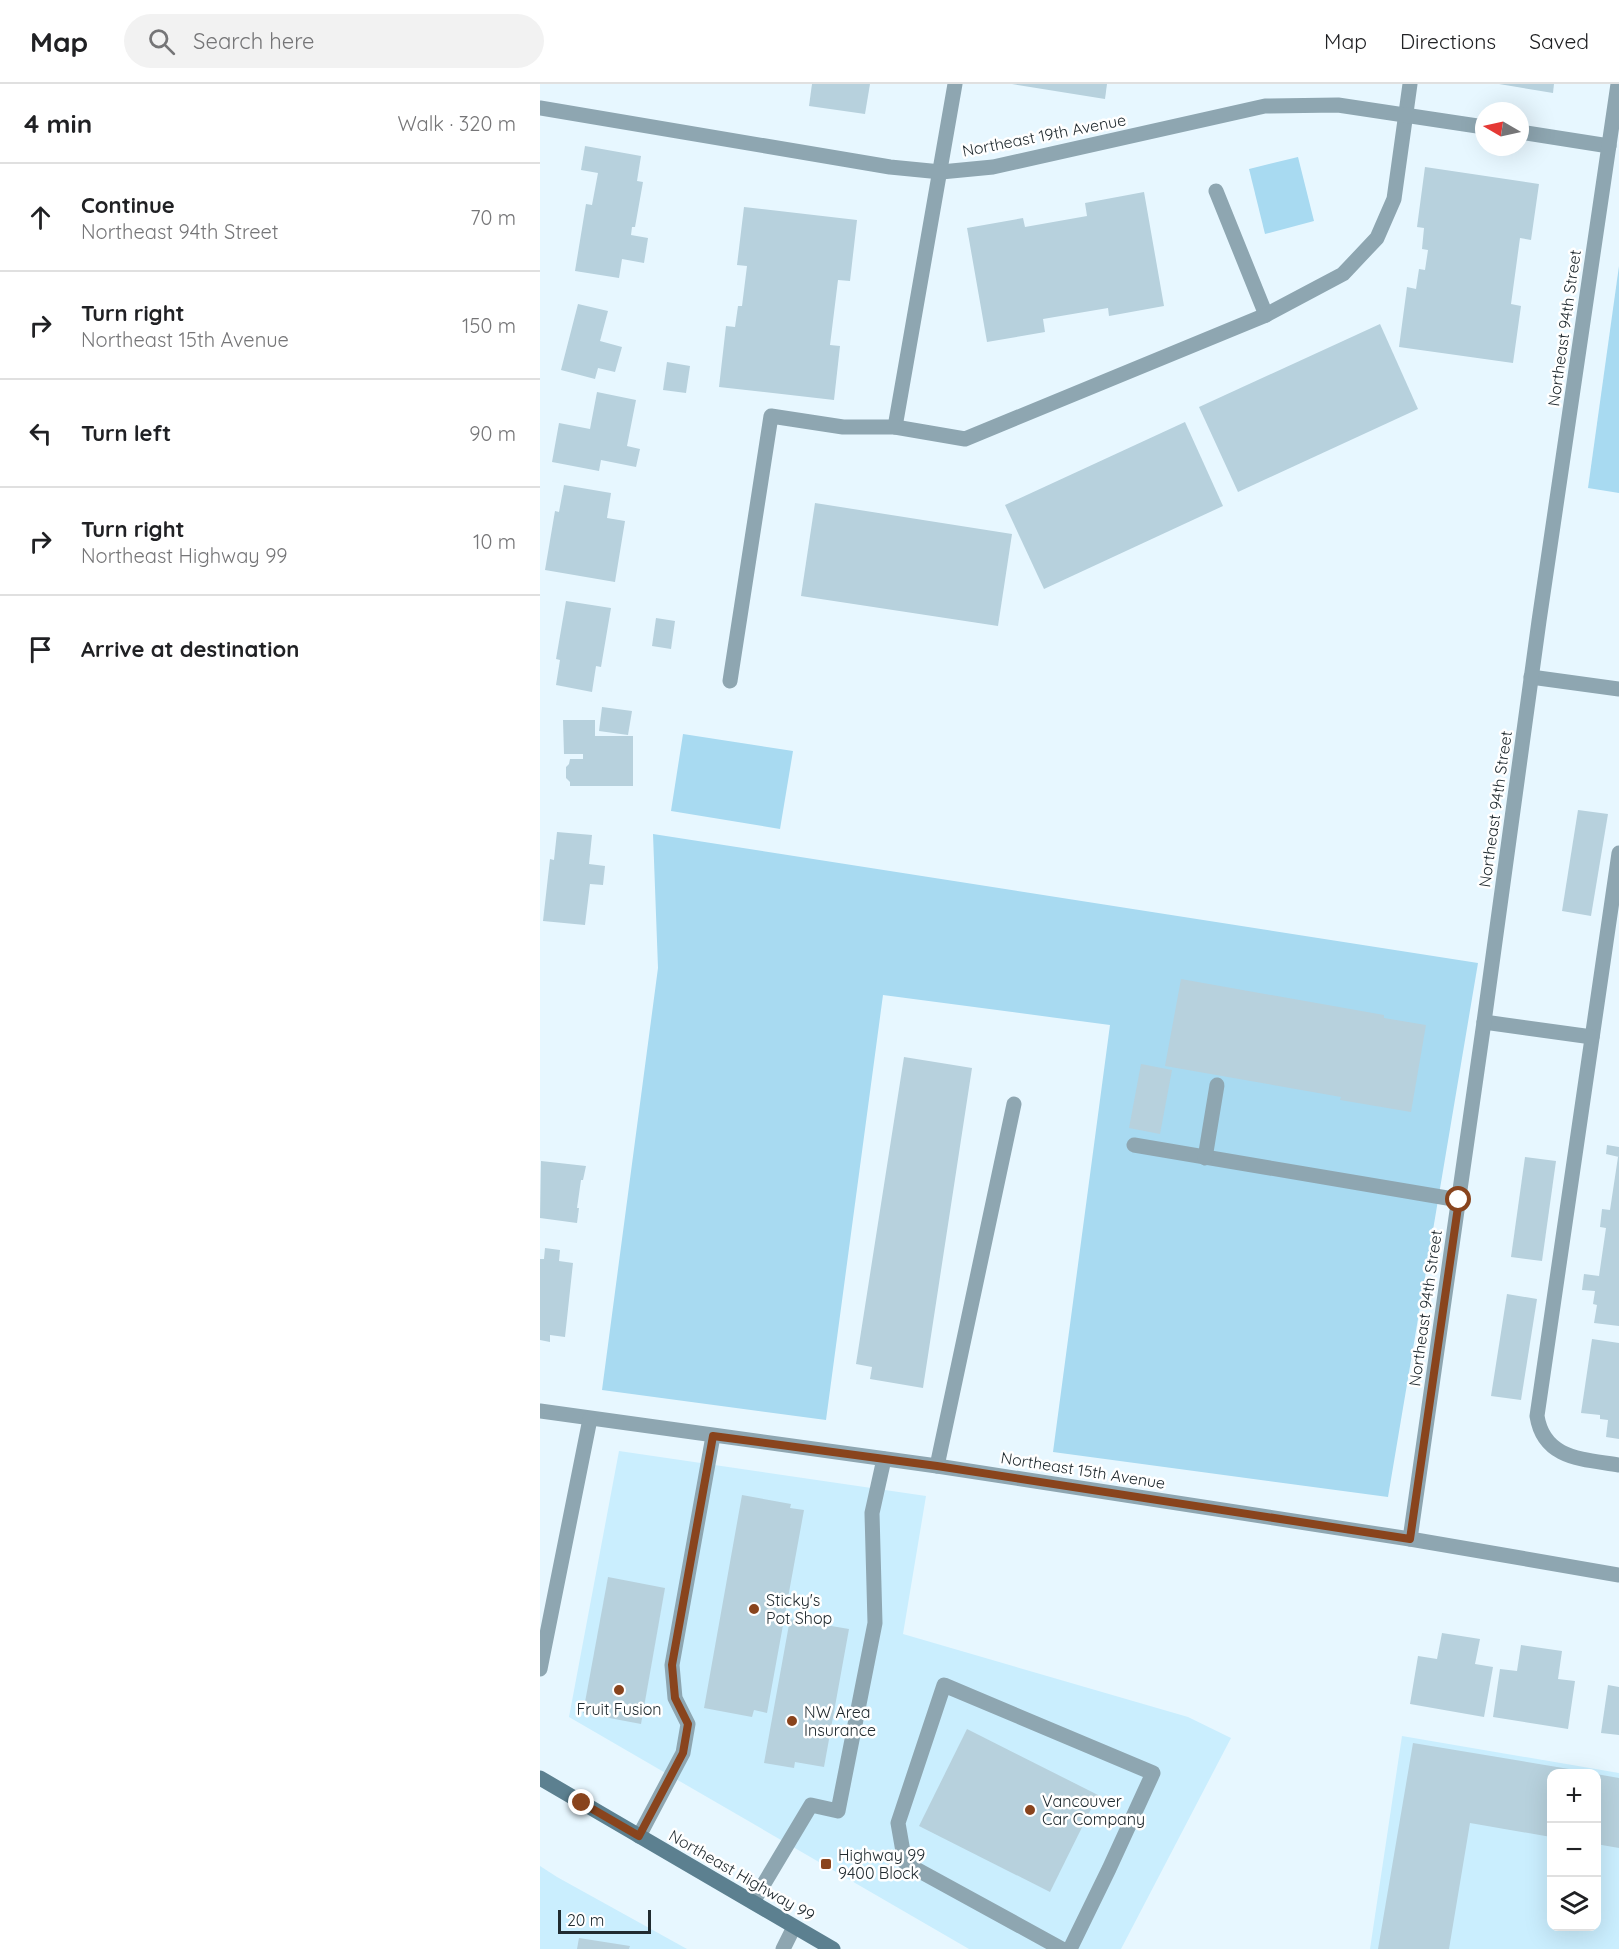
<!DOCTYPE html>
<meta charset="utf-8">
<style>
body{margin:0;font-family:Quicksand,sans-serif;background:#f2f2f2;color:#202124}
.controls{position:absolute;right:18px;bottom:18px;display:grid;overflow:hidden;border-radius:12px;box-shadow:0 6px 24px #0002}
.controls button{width:54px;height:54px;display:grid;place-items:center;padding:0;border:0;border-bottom:2px solid #e0e0e0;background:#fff;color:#202124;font:30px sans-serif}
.compass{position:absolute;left:935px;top:18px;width:54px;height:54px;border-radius:50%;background:#fff;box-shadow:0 6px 24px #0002;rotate:279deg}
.scale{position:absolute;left:18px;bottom:15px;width:93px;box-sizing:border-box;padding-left:6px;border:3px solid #212b30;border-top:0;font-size:16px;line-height:21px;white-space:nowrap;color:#212b30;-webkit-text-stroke:4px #fff;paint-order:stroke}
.stop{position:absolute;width:18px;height:18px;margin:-14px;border:4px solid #89441d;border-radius:50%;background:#fff}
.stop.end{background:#89441d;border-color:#fff;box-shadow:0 2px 6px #0008}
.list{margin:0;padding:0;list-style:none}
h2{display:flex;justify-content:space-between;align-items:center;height:78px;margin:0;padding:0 24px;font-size:26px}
h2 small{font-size:20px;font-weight:400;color:#757577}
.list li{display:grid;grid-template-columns:39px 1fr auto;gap:18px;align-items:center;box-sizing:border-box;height:108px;padding:0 24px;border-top:2px solid #e0e0e0}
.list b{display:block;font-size:22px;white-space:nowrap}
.list p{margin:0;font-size:20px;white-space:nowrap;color:#757577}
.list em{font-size:20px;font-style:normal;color:#757577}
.icon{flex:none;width:33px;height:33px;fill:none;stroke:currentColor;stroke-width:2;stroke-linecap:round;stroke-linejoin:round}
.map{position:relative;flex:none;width:1079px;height:1865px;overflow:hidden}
header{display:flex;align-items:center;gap:36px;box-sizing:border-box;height:84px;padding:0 30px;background:#fff;border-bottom:2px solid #e0e0e0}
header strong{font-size:28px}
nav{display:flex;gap:33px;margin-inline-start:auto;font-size:21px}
.search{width:420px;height:54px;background:#f2f2f2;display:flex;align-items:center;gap:15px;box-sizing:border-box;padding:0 21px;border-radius:33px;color:#757577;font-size:22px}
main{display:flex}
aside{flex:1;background:#fff}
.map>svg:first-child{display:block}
.built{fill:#caeefe;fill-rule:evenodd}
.green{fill:#a8daf1}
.building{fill:#b7d1dd}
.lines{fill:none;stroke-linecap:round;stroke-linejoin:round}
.service{stroke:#8ea6b1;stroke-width:15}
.minor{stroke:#8ea6b1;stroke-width:15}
.secondary{stroke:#5c8090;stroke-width:15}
.route{stroke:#89441d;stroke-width:8}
.poi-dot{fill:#89441d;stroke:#fff;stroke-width:2}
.labels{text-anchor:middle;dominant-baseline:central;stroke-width:5;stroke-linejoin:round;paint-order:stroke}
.street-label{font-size:16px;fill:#212b30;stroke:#fff}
.poi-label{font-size:16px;fill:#212b30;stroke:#fff;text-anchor:start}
</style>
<header>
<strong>Map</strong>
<div class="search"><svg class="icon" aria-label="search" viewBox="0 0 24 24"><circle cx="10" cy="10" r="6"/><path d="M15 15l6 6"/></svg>Search here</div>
<nav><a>Map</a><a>Directions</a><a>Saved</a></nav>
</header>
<main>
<aside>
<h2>4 min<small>Walk · 320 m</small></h2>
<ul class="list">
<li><svg class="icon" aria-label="ahead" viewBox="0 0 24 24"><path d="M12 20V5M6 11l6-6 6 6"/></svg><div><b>Continue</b><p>Northeast 94th Street</p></div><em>70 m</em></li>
<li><svg class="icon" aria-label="right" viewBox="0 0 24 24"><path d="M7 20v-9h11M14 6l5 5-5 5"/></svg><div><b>Turn right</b><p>Northeast 15th Avenue</p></div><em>150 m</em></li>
<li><svg class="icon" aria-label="left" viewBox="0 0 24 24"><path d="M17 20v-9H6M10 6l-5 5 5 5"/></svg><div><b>Turn left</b></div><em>90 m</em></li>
<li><svg class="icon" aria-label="right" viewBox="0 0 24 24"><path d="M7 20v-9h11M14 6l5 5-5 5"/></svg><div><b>Turn right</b><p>Northeast Highway 99</p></div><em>10 m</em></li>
<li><svg class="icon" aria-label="arrive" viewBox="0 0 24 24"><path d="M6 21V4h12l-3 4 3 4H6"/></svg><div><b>Arrive at destination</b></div></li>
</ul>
</aside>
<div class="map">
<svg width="1079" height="1865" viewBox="0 0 1079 1865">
<rect width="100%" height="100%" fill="#e7f7ff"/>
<g class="built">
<polygon points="79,1367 386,1412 363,1550 648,1633 691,1654 581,1865 429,1865 29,1633"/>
<path d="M 862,1652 L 1079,1689 L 1079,1865 L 830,1865 ZM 1011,1690 L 1056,1690 L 1056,1842 L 1011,1842 Z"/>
<polygon points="0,1782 17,1793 147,1865 0,1865"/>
</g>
<g class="green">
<polygon points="758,73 774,137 725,150 709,85"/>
<polygon points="1079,182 1079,409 1048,404"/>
<polygon points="143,650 253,667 240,745 131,727"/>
<polygon points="113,750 938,879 848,1413 513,1368 570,941 343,911 286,1336 62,1306 118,884"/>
</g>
<g class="building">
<polygon points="272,0 330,0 325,30 269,22"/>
<polygon points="472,0 567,0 565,15"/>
<polygon points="959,0 1014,0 1013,9"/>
<polygon points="45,62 101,72 97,97 103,98 95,143 92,143 91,151 108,154 104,179 82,175 79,194 35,187 46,120 52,121 58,89 41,86"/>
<polygon points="885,83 999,100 991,156 980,154 971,220 981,222 973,279 859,263 867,203 876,205 879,185 885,186 888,166 882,165 884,144 877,143"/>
<polygon points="604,108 624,222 569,232 568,224 503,235 505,248 447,258 427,144 483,134 485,143 547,132 545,119"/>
<polygon points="204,123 317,136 310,197 298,196 290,261 300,262 294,316 179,303 186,242 195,243 198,222 202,222 207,182 197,181"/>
<polygon points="38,220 68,227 60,257 82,263 75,288 58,284 55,295 21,286"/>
<polygon points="840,240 878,325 698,408 659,323"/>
<polygon points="127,278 150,282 146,309 123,306"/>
<polygon points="57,308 96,316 87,362 100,365 96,383 61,376 59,387 12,378 19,339 50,345"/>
<polygon points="645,338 683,422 504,505 465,421"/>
<polygon points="24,401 71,409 67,434 85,437 75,498 5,486 15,427 19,428"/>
<polygon points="275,419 472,450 458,542 261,512"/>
<polygon points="26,517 71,524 61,583 56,582 52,608 16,601 20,576 16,575"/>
<polygon points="116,534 135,537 131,565 112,562"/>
<polygon points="62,623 92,627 88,651 59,647"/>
<polygon points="23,636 55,636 55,652 93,652 93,702 30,702 30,698 26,694 26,683 29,680 30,675 43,675 43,670 24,670"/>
<polygon points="1038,726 1068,730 1051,832 1022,827"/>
<polygon points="17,748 52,751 49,780 65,782 63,801 50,800 45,841 3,837 10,775 14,776"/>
<polygon points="641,895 844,931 844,934 886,941 871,1028 800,1016 801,1013 625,982"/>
<polygon points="364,973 432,984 383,1304 330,1295 332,1283 316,1280"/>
<polygon points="601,980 632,986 620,1050 589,1044"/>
<polygon points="1067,1061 1079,1063 1079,1073 1066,1070"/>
<polygon points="985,1073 1016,1077 1002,1177 971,1173"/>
<polygon points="1078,1073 1079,1073 1079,1242 1054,1239 1057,1221 1053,1220 1055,1207 1042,1206 1044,1190 1059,1192 1066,1144 1060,1143 1062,1125 1070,1126"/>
<polygon points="1,1077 46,1082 43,1096 41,1096 37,1124 39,1124 37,1139 0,1134"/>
<polygon points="5,1164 20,1166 19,1177 33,1179 25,1253 10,1251 10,1258 0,1256 0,1175 4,1175"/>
<polygon points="967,1210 997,1215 981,1316 951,1312"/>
<polygon points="1052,1255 1079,1259 1079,1355 1066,1353 1068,1336 1060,1335 1060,1331 1041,1329"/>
<polygon points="202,1411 251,1420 250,1424 264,1426 227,1629 214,1626 212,1633 164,1624"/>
<polygon points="68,1493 125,1504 101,1640 43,1629"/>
<polygon points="250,1535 309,1545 284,1683 255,1678 254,1684 224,1679"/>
<polygon points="902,1549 940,1555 935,1580 953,1583 944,1633 870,1620 878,1572 897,1575"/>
<polygon points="981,1561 1022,1567 1018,1595 1035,1597 1028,1645 953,1633 960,1585 977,1587"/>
<polygon points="1068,1601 1079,1603 1079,1651 1061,1649"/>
<polygon points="427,1645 558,1711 510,1808 379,1742"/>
<polygon points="873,1659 1047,1688 1011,1690 1011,1753 930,1739 909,1865 838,1865"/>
<polygon points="1056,1690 1079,1694 1079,1764 1056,1760"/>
<polygon points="39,1854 90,1862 89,1865 37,1865"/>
</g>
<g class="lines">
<g class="service">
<polyline points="676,107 726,231"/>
<polyline points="355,343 415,0"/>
<polyline points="991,593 1079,605"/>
<polyline points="190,597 231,332 303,343 355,343 425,355 726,231 803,190 837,154 854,115 870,0"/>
<path d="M 1079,769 L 997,1332 C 1004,1376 1044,1375 1079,1381"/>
<polyline points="944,938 1052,953"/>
<polyline points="594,1061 919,1116"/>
<polyline points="665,1074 677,1001"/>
<polyline points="397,1382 474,1020"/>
<polyline points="99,1752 143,1669 148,1640 135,1614 132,1581 173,1352"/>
<polyline points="213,1818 271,1721 298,1727 335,1539 332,1429 344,1375"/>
<polyline points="243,1865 254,1843"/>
<polyline points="522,1865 365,1779 358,1739 404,1601 613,1689 569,1785 530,1865"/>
</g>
<g class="minor">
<polyline points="0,24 350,83 401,88 453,83 725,22 798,21 944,43"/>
<polyline points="980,48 1069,62"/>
<polyline points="0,1327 397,1382 870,1455 1079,1491"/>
<polyline points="870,1455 944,938 999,537 1078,0"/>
<polyline points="0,1585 50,1335"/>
</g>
<polyline class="secondary" points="0,1694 293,1865"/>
</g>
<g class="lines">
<polyline class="route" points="42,1719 99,1752 143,1669 148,1640 135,1614 132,1581 173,1352 397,1382 870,1455 919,1116"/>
</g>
<g class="poi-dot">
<circle cx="214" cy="1525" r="6"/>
<circle cx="79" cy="1606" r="6"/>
<circle cx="252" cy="1637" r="6"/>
<circle cx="490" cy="1726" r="6"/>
<rect x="280" y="1774" width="12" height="12" rx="3"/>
</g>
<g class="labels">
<g class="street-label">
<text transform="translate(504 51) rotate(-11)">Northeast 19th Avenue</text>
<text transform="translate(1024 244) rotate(-82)">Northeast 94th Street</text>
<text transform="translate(955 725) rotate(-82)">Northeast 94th Street</text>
<text transform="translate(885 1224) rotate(-82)">Northeast 94th Street</text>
<text transform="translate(543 1386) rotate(9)">Northeast 15th Avenue</text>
<text transform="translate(202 1791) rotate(30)">Northeast Highway 99</text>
</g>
<g class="poi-label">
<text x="226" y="1516">Sticky's<tspan x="226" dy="18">Pot Shop</tspan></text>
<text x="79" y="1625" text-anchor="middle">Fruit Fusion</text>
<text x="264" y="1628">NW Area<tspan x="264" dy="18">Insurance</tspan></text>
<text x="502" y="1717">Vancouver<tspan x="502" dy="18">Car Company</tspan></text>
<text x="298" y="1771">Highway 99<tspan x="298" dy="18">9400 Block</tspan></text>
</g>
</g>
</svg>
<div class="controls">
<button>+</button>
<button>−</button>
<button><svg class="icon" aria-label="layers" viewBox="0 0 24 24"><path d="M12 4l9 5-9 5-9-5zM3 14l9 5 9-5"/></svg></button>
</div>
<svg class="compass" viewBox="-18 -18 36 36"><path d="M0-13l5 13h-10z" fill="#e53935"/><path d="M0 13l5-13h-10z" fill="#757577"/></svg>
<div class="scale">20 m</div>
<div class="stop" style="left:919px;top:1116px"></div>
<div class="stop end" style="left:42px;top:1719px"></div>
</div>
</main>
